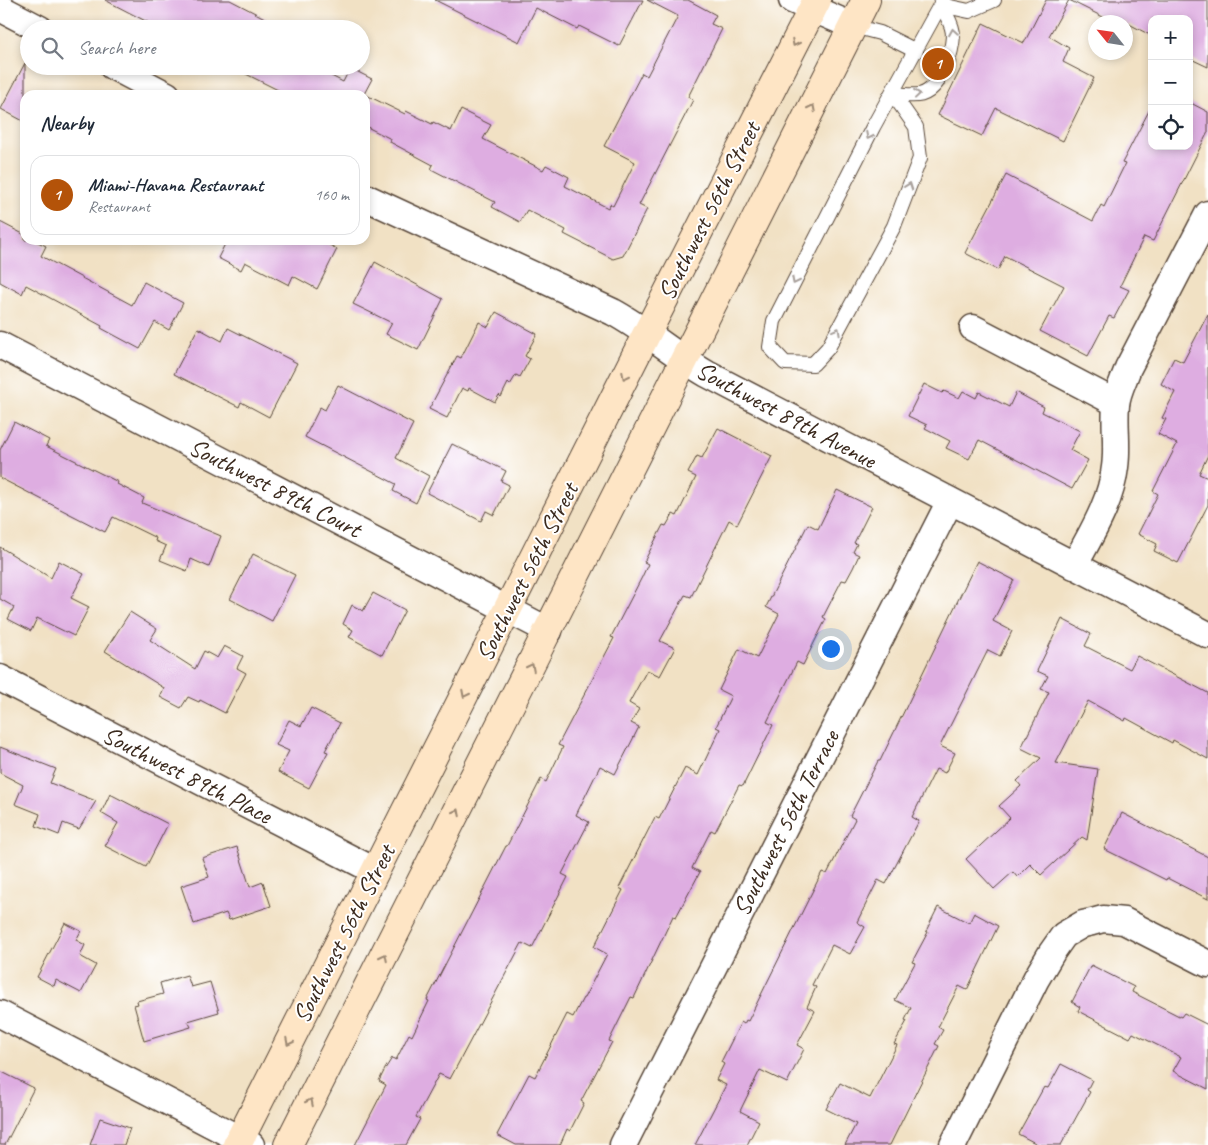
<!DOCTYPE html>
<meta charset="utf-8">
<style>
body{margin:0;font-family:Caveat,sans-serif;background:#f2f2f3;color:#1f2937}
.controls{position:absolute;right:15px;top:15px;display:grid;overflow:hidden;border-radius:10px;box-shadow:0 2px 8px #0003}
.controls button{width:45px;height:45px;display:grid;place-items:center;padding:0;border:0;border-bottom:1px solid #e0e1e3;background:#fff;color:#1f2937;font:25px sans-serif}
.compass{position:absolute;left:1088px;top:15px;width:45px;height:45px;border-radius:50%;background:#fff;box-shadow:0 2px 8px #0003;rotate:300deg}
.you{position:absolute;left:830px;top:648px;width:18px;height:18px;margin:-12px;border:4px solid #fff;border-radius:50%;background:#1a73e8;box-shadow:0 0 0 8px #1a73e833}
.badge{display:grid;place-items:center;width:32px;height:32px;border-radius:50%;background:#b45309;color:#fff;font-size:16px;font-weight:700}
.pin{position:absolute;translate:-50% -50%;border:2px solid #fff;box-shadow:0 1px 5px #0006}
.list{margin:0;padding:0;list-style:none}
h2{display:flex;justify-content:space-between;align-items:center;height:65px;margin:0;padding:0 20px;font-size:21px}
h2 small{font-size:16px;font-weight:400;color:#747a83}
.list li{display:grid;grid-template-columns:32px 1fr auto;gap:15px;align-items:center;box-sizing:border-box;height:80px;margin:0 10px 10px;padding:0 10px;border:1px solid #e0e1e3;border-radius:15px}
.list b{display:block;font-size:19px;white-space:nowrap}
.list p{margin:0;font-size:16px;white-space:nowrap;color:#747a83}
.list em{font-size:16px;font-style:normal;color:#747a83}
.icon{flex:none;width:28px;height:28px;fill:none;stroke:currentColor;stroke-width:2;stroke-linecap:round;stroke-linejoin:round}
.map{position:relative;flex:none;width:1208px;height:1145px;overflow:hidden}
.search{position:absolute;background:#fff;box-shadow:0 2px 8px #0003;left:20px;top:20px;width:350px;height:55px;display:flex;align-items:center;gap:12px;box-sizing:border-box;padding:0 18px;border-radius:28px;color:#747a83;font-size:19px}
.panel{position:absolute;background:#fff;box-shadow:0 2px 8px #0003;left:20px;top:90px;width:350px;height:155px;border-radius:15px}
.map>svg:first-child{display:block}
.building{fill:#deade1}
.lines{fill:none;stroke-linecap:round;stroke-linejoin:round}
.lane-casing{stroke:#564537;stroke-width:16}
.street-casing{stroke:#564537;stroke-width:29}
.secondary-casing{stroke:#564537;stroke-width:30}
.lane{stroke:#fff;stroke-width:14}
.street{stroke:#fff;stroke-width:26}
.secondary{stroke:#fee5c5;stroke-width:28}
.oneway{stroke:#a79f9a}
.oneway2{stroke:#9c8872}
.labels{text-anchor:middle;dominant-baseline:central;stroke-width:4;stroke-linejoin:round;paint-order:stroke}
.street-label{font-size:25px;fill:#3b2a1e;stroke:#fff}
</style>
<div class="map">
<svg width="1208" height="1145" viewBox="0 0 1208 1145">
<rect width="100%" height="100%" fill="#fff"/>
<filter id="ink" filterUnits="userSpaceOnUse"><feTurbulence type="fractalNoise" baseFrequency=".02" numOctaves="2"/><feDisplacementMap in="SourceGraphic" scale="10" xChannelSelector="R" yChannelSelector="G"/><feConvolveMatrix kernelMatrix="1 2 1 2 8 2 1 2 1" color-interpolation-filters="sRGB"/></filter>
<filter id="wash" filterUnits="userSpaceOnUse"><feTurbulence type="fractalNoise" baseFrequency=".0096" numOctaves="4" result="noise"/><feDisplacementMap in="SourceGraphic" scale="20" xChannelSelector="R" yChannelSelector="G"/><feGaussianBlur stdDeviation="1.12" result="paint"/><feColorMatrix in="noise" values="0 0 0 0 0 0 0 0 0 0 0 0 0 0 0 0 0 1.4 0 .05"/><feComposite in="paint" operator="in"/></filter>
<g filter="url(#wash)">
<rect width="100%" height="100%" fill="#f1e1c4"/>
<g id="blocks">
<g class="building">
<polygon points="105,0 230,0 286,29 161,29"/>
<polygon points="435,0 643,0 619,46 579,26 577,29 536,8 519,42"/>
<polygon points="647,0 688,0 716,15 711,24 722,29 688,97 693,100 639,205 647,209 623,256 613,259 564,234 566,230 527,210 520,222 492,207 495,202 431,169 433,165 390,142 391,139 365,126 365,95 288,95 230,66 312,66 343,82 350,68 372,79 364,94 405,114 406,111 432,124 433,122 451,131 461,110 491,125 483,139 543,170 546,165 569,177 565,186 608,208 610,204 613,206 635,162 604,146 642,73 647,76 678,16"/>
<polygon points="1046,0 1208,0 1208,67 1189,58 1189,19 1152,19 1152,36 1129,24 1126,29 1126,22 1113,22 1069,0 1049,36 1069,48 1063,62 1094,78 1063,141 996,108 982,136 938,115 983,23 1024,43"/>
<polygon points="25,63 25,122 1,109"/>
<polygon points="1189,102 1208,112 1208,132 1153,241 1144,237 1120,286 1129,290 1114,318 1109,316 1088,356 1040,331 1064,286 1005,256 998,270 965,253 1006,175 1093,221 1101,205 1104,207 1125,164 1122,163 1152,105 1152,146 1189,146"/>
<polygon points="0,222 25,235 25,240 34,240 46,246 41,256 132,305 144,282 183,303 169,330 155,322 140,349 101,328 102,326 26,285 22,294 0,282"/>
<polygon points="227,240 320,240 337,249 317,289 293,276 289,285 245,262 241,270 218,258"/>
<polygon points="375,262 443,299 418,350 386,334 392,323 353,304"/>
<polygon points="496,312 537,334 525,356 530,359 520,377 516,375 510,385 508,383 501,397 499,395 495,402 469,388 468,391 462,388 447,418 429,409 457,356 461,358 479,322 488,327"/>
<polygon points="1208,314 1208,455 1199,474 1208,478 1208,505 1178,563 1154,551 1157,544 1138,534 1158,494 1153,491 1177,444 1158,434 1166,419 1162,418 1175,392 1161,384 1174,358 1183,362"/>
<polygon points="198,328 222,341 228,328 297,363 269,417 241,402 239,407 174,374"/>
<polygon points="924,384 942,393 944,391 959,398 963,391 976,398 979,392 1009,407 1016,392 1044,407 1042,412 1080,431 1070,450 1088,460 1072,489 979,440 969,459 946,448 950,441 925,428 927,425 908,416"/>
<polygon points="338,385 413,424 396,458 429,476 416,503 393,491 396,484 305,437 320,407 325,410"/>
<polygon points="14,422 49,440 46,446 118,482 117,484 144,498 142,503 221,536 209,567 191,559 187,571 160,560 166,546 155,541 156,538 113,517 105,532 0,478 0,450"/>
<polygon points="718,428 772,456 737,525 729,520 691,597 685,595 660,641 675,648 660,676 647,670 629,703 639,709 631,723 639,727 615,774 600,766 576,815 589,822 562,874 568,877 532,948 522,943 450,1079 439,1074 416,1117 420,1119 406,1145 355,1145 386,1085 379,1081 385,1069 392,1058 396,1060 409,1034 412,1036 429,1001 427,1000 506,846 507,846 541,779 546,782 563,747 558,745 614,638 611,637 642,577 648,564 644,562 663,525 666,526 673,514 677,516 696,477 688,473 697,456 702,458"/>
<polygon points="452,444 506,471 501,481 509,485 494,515 486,511 481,521 427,493"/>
<polygon points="837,490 872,507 854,543 857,544 853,552 859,555 853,568 846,581 842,580 823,617 826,619 803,665 797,662 767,722 773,725 743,786 739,785 715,832 711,830 692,868 700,872 676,917 673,916 634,998 631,997 609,1041 612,1042 581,1101 584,1103 570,1131 567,1129 560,1145 516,1145 497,1135 529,1074 535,1077 567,1014 573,1017 583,998 584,998 607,954 594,947 623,890 619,888 655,817 659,819 685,768 698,775 720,729 716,727 731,696 719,690 739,649 757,658 779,614 766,607 808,524 818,529"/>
<polygon points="0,547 51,578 59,561 84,574 71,598 89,607 74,636 37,618 31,631 8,619 14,607 0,599"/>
<polygon points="253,554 295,575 272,621 230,599"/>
<polygon points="977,561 1014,580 993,621 1012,631 1000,656 988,650 940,746 955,753 945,773 936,769 912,817 919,821 886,884 878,880 857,922 865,927 850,954 832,945 812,985 816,987 807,1007 815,1011 797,1045 804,1049 787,1083 760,1070 740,1111 759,1121 747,1145 695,1145 726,1085 716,1080 724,1064 721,1062 741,1022 744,1024 746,1020 748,1021 822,872 827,874 855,819 850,816 878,761 880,761"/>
<polygon points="373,593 405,610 382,655 349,637 353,630 343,624 352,605 363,611"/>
<polygon points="130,612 157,629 150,640 195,669 204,651 217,658 224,646 243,656 237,668 246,673 225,713 200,700 199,702 188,697 181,708 160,697 164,688 105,651"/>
<polygon points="1062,619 1091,634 1085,646 1130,669 1137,656 1208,693 1208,759 1173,740 1172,743 1126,718 1125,721 1088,701 1056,763 1098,769 1087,840 1082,837 1041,875 1030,864 1017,877 1013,872 994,889 966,859 1010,818 999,806 1021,786 1017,781 1041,758 1021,748 1049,692 1041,689 1048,676 1037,671"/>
<polygon points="311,708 340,723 325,751 328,752 309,788 278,772 289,751 276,745 289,720 301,726"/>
<polygon points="0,747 56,769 50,783 96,801 79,829 63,823 59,835 36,826 40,814 15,804 23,785 0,773"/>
<polygon points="110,794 168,824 146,867 105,846 118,823 101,813"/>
<polygon points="1122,813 1208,857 1208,899 1167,878 1166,880 1104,849"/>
<polygon points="237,847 250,887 263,882 271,906 229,920 226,913 194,924 181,886 209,877 202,858"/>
<polygon points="938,907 969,923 974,913 998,926 967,990 959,986 938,1027 943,1030 935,1044 939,1046 890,1145 845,1145 856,1124 826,1109 840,1083 870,1098 897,1045 894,1044 907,1021 905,1020 911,1008 895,1000 915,963 912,962 928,932 926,931"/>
<polygon points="65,923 81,931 76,940 85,945 80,956 96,965 81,993 56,980 54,986 37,977"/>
<polygon points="1091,965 1134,987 1132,992 1181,1017 1184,1013 1208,1025 1208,1089 1173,1071 1181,1057 1133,1033 1130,1038 1078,1011 1080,1007 1072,1002"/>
<polygon points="187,975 191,987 210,982 219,1012 188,1021 191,1027 144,1041 134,1005 138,1004 137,1001 163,994 160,983"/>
<polygon points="1061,1064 1092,1080 1087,1090 1090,1092 1061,1145 1039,1145 1018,1134 1044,1087 1048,1088"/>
<polygon points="0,1071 34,1088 5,1145 0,1145"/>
<polygon points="100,1118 130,1128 124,1145 90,1145"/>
</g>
</g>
</g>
<g filter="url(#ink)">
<use href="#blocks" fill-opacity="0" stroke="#564537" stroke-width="1"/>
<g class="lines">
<defs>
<g id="lane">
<path d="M 941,5 C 955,29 956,34 948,61"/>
<polyline points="941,5 969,11 994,0"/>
<polyline points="853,26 880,33 916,51"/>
<polyline points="893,94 916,127 920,158 894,226 828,348 813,364 785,363 770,347 774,321 873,127 943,0"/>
<path d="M 893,94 C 913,95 924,100 937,82"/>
</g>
<g id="street">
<polyline points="792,0 853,26"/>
<polyline points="0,8 40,29"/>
<polyline points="112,66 167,95"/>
<path d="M 365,197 L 613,312 C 646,330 674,355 707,374 L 1208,635"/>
<polyline points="973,328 1116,403"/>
<polyline points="0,345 549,631"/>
<path d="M 1074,566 C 1091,534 1111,503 1115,467 C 1118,446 1114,425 1116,405 C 1117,392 1124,380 1128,368 L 1208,214"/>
<polyline points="0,678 375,871"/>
<polyline points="0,1014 251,1145"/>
<polyline points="623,1145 950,501"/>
<polyline points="953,1145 1036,979 1052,952 1064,935 1083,924 1092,922 1103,919 1124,921 1208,964"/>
</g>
<g id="secondary">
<polyline points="237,1145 647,333 817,0"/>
<polyline points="288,1145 866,0"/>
</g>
</defs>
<use href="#lane" class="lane-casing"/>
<use href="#street" class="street-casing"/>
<use href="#secondary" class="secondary-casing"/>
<use href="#lane" class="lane"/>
<use href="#street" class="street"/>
<use href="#secondary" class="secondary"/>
</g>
<defs><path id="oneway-chevron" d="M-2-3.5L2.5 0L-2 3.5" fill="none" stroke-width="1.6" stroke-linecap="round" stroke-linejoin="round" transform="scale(1.25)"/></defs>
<g class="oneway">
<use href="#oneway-chevron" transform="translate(953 32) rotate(-99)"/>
<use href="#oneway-chevron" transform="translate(917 94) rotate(-6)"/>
<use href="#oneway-chevron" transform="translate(869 136) rotate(117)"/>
<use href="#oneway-chevron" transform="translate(909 186) rotate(-70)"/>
<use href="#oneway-chevron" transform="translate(795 281) rotate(117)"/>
<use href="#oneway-chevron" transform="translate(837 331) rotate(-61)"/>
</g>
<g class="oneway2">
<use href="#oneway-chevron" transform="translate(795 43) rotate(117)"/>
<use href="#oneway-chevron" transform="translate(812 108) rotate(-63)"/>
<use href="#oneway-chevron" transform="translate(625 376) rotate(117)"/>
<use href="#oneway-chevron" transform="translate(531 667) rotate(-63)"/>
<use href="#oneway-chevron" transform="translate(465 694) rotate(117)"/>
<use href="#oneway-chevron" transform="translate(457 812) rotate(-63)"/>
<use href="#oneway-chevron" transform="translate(384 957) rotate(-63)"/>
<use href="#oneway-chevron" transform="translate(289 1042) rotate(117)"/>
<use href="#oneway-chevron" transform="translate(310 1102) rotate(-63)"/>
</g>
</g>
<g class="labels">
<g class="street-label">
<text transform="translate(709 211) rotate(-63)">Southwest 56th Street</text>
<text transform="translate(786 415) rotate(28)">Southwest 89th Avenue</text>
<text transform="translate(275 488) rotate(27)">Southwest 89th Court</text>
<text transform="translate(527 572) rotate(-63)">Southwest 56th Street</text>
<text transform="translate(187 775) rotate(27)">Southwest 89th Place</text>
<text transform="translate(786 823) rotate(-63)">Southwest 56th Terrace</text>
<text transform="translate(344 934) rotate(-63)">Southwest 56th Street</text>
</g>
</g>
</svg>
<div class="controls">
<button>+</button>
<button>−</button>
<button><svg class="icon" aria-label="locate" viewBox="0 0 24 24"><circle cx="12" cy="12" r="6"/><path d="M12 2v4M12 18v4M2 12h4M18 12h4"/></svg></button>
</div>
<svg class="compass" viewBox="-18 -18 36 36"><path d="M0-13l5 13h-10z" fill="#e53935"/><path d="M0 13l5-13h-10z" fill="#747a83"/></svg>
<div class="you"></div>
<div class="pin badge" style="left:938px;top:64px">1</div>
<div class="search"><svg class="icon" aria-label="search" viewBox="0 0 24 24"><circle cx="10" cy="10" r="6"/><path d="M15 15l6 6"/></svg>Search here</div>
<section class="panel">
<h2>Nearby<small></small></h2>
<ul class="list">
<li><span class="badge">1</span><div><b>Miami-Havana Restaurant</b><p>Restaurant</p></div><em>160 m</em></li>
</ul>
</section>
</div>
